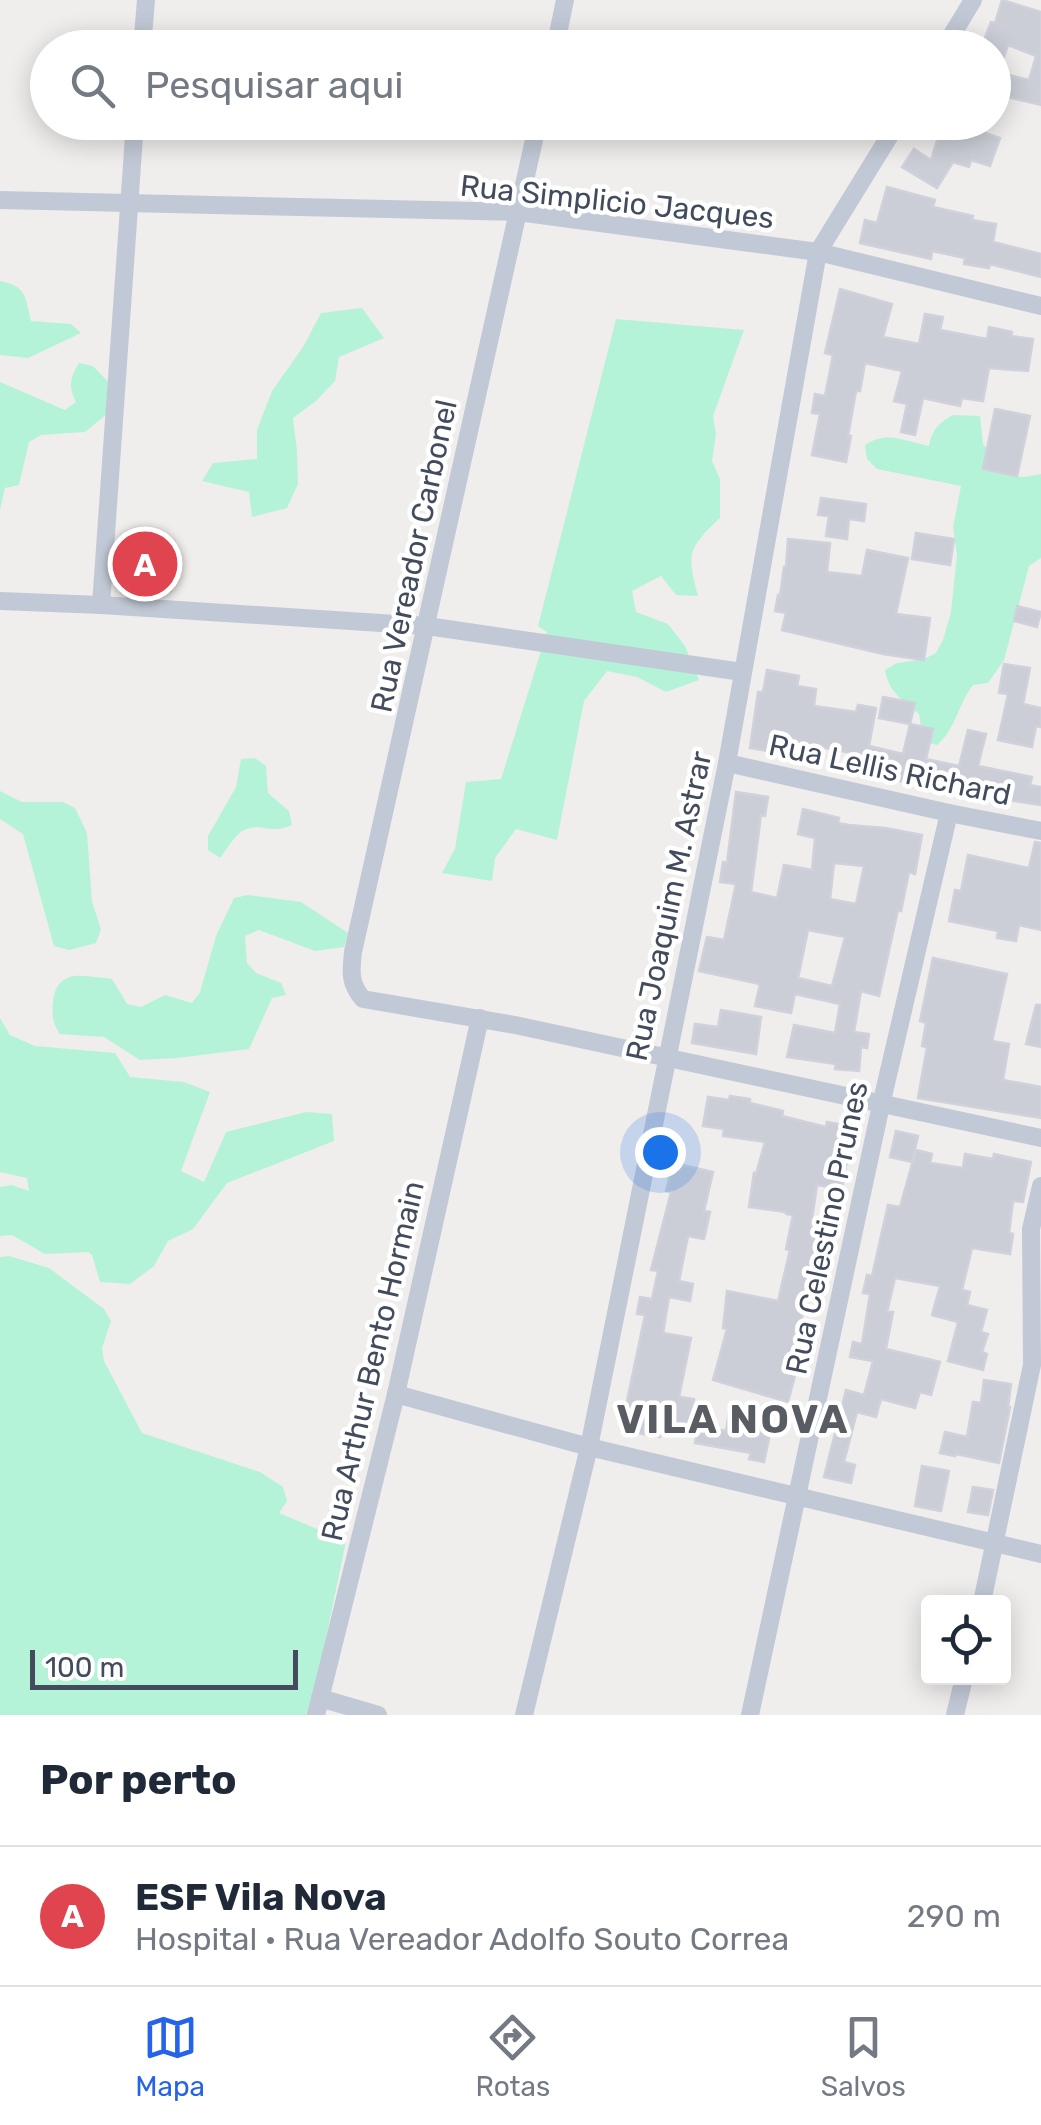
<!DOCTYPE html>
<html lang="pt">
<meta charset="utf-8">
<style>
body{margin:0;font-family:Rubik,sans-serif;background:#f6f6f7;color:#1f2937}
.controls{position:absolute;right:30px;bottom:30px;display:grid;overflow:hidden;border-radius:10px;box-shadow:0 5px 25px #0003}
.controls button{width:90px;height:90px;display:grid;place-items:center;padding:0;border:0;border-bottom:2px solid #e0e1e3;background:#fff;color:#1f2937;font:50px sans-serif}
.scale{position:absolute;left:30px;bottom:25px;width:268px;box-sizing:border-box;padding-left:10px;border:5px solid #434c5d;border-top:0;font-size:28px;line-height:35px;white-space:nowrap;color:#434c5d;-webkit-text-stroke:8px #fff;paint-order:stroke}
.you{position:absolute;left:660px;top:1152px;width:35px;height:35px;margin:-25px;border:8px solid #fff;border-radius:50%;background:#1a73e8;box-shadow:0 0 0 15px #1a73e833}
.badge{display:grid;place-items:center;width:65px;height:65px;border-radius:50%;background:#2563eb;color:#fff;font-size:32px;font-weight:700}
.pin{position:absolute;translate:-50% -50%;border:5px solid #fff;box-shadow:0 2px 10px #0006}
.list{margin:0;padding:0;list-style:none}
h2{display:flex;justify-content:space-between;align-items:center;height:130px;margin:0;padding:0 40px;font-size:42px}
h2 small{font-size:32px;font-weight:400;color:#747a83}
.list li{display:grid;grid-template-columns:65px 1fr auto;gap:30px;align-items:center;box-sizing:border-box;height:140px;padding:0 40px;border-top:2px solid #e0e1e3}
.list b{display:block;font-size:38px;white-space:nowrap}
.list p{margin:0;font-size:32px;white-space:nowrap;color:#747a83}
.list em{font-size:32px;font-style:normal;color:#747a83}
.icon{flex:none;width:55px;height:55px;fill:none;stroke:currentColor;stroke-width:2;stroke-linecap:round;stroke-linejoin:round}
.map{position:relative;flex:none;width:1041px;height:1715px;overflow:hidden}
.search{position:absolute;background:#fff;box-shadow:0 5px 25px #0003;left:30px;right:30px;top:30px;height:110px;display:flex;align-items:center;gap:25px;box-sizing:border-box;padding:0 35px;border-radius:55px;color:#747a83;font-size:38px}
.sheet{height:270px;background:#fff}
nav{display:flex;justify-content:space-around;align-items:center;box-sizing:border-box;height:140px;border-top:2px solid #e0e1e3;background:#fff;font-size:28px;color:#747a83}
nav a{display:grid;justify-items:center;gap:5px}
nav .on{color:#2563eb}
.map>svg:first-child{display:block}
.green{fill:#b5f3d8}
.building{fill:#cbced6;stroke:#d0d1da;stroke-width:2.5;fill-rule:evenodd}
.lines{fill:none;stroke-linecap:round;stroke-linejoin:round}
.minor{stroke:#c2c9d6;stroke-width:18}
.labels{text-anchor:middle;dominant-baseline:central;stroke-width:9;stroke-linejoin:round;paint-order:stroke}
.street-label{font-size:30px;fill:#434c5d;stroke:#fff}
.district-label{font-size:40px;font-weight:bold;letter-spacing:2.5px;fill:#595c63;stroke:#fff}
</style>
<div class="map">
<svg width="1041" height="1715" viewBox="0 0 1041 1715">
<rect width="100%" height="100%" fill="#f0eded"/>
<g class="green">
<path d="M 0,281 C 27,286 25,297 31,321 L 71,324 L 81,333 L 28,358 L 0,355 Z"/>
<polygon points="362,308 384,338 339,357 335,381 316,401 293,418 297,451 298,484 287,508 252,517 249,492 202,481 213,463 257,459 257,430 272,391 303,347 321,313"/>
<path d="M 616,319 L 744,330 L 713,416 L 716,434 L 712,461 L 720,479 L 720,518 C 687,549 687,554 698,596 L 676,595 L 661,576 L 632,591 L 636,612 L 668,624 L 685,646 L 699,680 L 666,692 L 637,677 L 607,671 L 584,701 L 557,840 L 516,829 L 495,858 L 492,881 L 442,873 L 455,849 L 466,782 L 501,779 L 547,632 L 538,626 Z"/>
<path d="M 79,363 L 93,366 L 112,386 L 108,413 L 85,432 L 41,435 L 29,442 L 19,485 L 5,488 L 0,510 L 0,382 L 65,410 L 76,402 C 68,386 70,378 79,363 Z"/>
<path d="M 953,415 L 980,416 L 983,444 L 1011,476 L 1025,477 L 1041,474 L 1041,558 L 1029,566 L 1004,660 L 988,683 L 973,685 C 958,704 956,729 937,745 L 923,741 L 919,714 C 902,700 889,692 885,670 L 897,663 L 924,659 L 936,653 L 943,640 L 951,612 L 957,555 L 953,527 L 961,486 L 877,469 L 867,459 L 865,445 C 886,430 906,441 929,446 C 932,429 939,423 953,415 Z"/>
<path d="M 255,758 L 266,766 L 268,793 L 289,811 L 292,825 C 271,834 266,825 250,828 C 236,831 228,848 220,858 L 208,850 L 208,836 L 236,787 L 241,759 Z"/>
<polygon points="0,791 22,802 63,802 75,808 87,833 92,902 101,929 96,943 69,950 54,946 23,834 0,819"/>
<path d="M 248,895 L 301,902 L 348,933 L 344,947 L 315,951 L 259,930 L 245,936 L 247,963 L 256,973 L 281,983 L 286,995 L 272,998 L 249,1049 L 177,1058 L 140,1060 L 104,1037 L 60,1034 C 52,1022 52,1016 53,1002 C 57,966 86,977 112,979 L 127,1004 L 141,1007 L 165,995 L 192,1003 L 200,992 L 216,936 L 234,898 Z"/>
<polygon points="0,1018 10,1035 35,1046 115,1053 130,1077 184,1082 210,1092 181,1171 204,1182 226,1132 306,1112 332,1114 334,1141 227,1183 193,1229 168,1241 154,1266 130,1284 100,1282 92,1255 88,1252 45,1254 12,1235 0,1236 0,1187 12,1185 29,1191 27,1178 0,1172"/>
<polygon points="9,1256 49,1268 104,1309 111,1321 102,1348 104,1361 142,1433 260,1472 283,1487 287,1501 279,1513 346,1541 310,1715 0,1715 0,1257"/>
</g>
<g class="building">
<polygon points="1002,0 1041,12 1041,105 1000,95 1005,74 1029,80 1036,56 1008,45 996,80 994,79 994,48 981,48 991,22 995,23"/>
<polygon points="943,122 974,122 971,128 1000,138 990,166 971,160 969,167 953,162 937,188 902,167 914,149 931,160"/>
<polygon points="887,187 935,200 933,207 973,216 972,220 996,224 993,242 1041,254 1041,277 990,264 989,268 964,264 965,258 932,251 931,259 860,243 865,220 877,223"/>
<polygon points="840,289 892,304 883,337 919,344 925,314 943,317 940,330 987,339 989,327 1012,332 1011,336 1033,339 1028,371 989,368 983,401 962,398 960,406 923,398 915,435 901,432 907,404 894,401 902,371 865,363 860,391 856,391 848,436 851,436 846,462 812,455 820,414 812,413 815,394 825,396 833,355 825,353"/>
<polygon points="995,409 1030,416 1017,476 983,469"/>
<polygon points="821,498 866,504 864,521 849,519 847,539 826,536 829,516 818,515"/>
<polygon points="916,533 954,539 950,565 912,559"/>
<polygon points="788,539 830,543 827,572 862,576 867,550 908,558 896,614 930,618 924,660 883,654 782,630 786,613 775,611 778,595 780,596 784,567 786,567"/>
<polygon points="131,540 174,542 171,591 155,590 156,582 130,581 120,573 117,561 125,550 131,548"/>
<polygon points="1017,606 1041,612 1037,627 1014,621"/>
<polygon points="1004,664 1030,668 1023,704 1041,708 1041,727 1036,726 1032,747 998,740 1008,694 999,693"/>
<polygon points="767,670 799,676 797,686 816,689 814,706 856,712 858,705 876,708 869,746 903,754 910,724 933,729 926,759 959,766 968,730 986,734 978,766 1032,777 1030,785 1041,787 1041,805 980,796 981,791 916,777 914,784 876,776 850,775 851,753 821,747 818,762 798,758 798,756 750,748 758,692 763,692"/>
<polygon points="883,697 915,703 910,724 879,718"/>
<path d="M 736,792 L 768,797 L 765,816 L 761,815 L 751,892 L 777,898 L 784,865 L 812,870 L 815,838 L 798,834 L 803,809 L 839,818 L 838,823 L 849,825 L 885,828 L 922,835 L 915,874 L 909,872 L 901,911 L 898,910 L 879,996 L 861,991 L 854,1032 L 869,1034 L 867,1048 L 861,1047 L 859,1071 L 835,1069 L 836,1064 L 787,1057 L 794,1025 L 835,1033 L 840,1004 L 795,994 L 791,1013 L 755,1006 L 760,984 L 699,971 L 707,937 L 724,940 L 736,884 L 720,882 L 723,862 L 727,863 ZM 834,863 L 864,866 L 856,904 L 830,899 ZM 808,930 L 845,937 L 832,986 L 798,978 Z"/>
<polygon points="1035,842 1041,843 1041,930 1019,925 1016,941 997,938 998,931 949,921 955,890 961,891 968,855 1029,868"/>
<polygon points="933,958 1007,974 992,1041 1009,1044 1003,1080 1041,1087 1041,1118 918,1098 927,1047 922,1046 926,1023 920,1021"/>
<polygon points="1036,1005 1041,1005 1041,1047 1026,1044"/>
<polygon points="721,1010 761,1017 756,1054 692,1043 695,1024 718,1027"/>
<polygon points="730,1096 750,1099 750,1103 783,1111 782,1116 826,1127 827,1122 853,1127 842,1189 817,1185 811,1226 827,1229 813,1294 806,1293 799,1335 795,1334 791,1363 798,1364 788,1402 713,1380 727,1329 723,1328 727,1291 778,1301 790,1250 786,1249 793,1215 786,1214 786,1212 749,1207 754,1173 756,1174 765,1142 723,1136 724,1129 703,1126 708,1097 729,1100"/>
<polygon points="896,1131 918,1136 912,1162 890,1157"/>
<polygon points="916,1150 932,1154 930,1163 963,1168 965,1154 993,1159 994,1154 1031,1162 1023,1202 1013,1201 1009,1233 1013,1234 1010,1254 972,1248 962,1290 970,1292 967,1305 987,1310 981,1332 988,1334 982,1352 987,1354 983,1370 948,1361 958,1322 932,1315 940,1286 895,1278 887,1312 893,1312 886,1349 940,1362 931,1395 920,1392 915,1408 881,1399 876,1417 857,1412 844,1462 855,1465 851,1483 824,1477 846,1390 864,1395 873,1361 850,1357 853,1342 862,1344 870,1294 863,1293 867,1275 872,1276 888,1205 900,1207"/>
<polygon points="673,1163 713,1172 704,1211 710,1212 704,1239 688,1236 679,1281 693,1284 690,1301 669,1297 663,1333 691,1338 679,1397 694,1399 690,1430 662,1427 660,1437 621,1430 645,1315 637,1314 640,1297 652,1299 658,1271 651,1270 671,1192 666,1191"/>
<polygon points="984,1380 1011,1384 1008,1407 1010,1407 999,1463 956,1454 955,1456 940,1453 945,1432 967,1437 973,1402 981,1403"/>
<polygon points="729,1412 773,1420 764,1462 749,1459 751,1453 695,1443 698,1426 726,1431"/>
<polygon points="922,1466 949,1471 941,1511 915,1506"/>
<polygon points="973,1487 993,1490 988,1515 968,1512"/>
</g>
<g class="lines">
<g class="minor">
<polyline points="142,48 146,0"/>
<polyline points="555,48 565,0"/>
<polyline points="944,48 973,0"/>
<path d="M 538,122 L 353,952 C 351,971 349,983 363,999 L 515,1025 L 1041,1138"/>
<polyline points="0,200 518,212 818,252 1041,306"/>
<polyline points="0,601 101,605 427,626 742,672"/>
<polyline points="101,605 135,122"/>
<polyline points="727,763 949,813 1041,831"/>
<polyline points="396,1394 589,1447 1041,1554"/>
<polyline points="982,1602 1032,1365 1031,1229 1041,1186"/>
<polyline points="320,1698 378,1715"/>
<polyline points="316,1715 396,1394 480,1018"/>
<polyline points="524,1715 589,1447 727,763 818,252 898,122"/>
<polyline points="750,1715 881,1105 949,813"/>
<polyline points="955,1715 964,1678"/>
</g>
</g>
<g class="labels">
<g class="street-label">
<text transform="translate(617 202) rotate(6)">Rua Simplicio Jacques</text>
<text transform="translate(414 556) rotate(-78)">Rua Vereador Carbonel</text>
<text transform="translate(890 770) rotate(12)">Rua Lellis Richard</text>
<text transform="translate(669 906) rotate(-78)">Rua Joaquim M. Astrar</text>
<text transform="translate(827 1228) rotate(-78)">Rua Celestino Prunes</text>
<text transform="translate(373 1361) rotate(-77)">Rua Arthur Bento Hormain</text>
</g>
<g class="district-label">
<text x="733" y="1419">VILA NOVA</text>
</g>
</g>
</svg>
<div class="controls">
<button><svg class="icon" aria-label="locate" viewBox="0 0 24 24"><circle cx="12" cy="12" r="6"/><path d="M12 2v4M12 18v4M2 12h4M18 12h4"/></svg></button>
</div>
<div class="scale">100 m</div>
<div class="you"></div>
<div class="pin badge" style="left:145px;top:564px;background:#e0444e">A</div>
<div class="search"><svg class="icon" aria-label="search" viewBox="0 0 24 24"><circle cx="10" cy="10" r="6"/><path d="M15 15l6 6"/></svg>Pesquisar aqui</div>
</div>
<section class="sheet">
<h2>Por perto<small></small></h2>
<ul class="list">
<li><span class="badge" style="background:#e0444e">A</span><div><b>ESF Vila Nova</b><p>Hospital · Rua Vereador Adolfo Souto Correa</p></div><em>290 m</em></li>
</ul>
</section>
<nav>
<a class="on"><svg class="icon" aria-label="map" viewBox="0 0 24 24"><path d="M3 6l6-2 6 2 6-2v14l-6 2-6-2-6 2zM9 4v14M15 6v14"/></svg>Mapa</a>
<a><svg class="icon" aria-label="directions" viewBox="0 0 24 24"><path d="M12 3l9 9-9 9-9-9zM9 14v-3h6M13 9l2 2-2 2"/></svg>Rotas</a>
<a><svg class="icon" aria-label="saved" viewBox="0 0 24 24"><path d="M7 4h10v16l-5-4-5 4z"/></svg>Salvos</a>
</nav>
